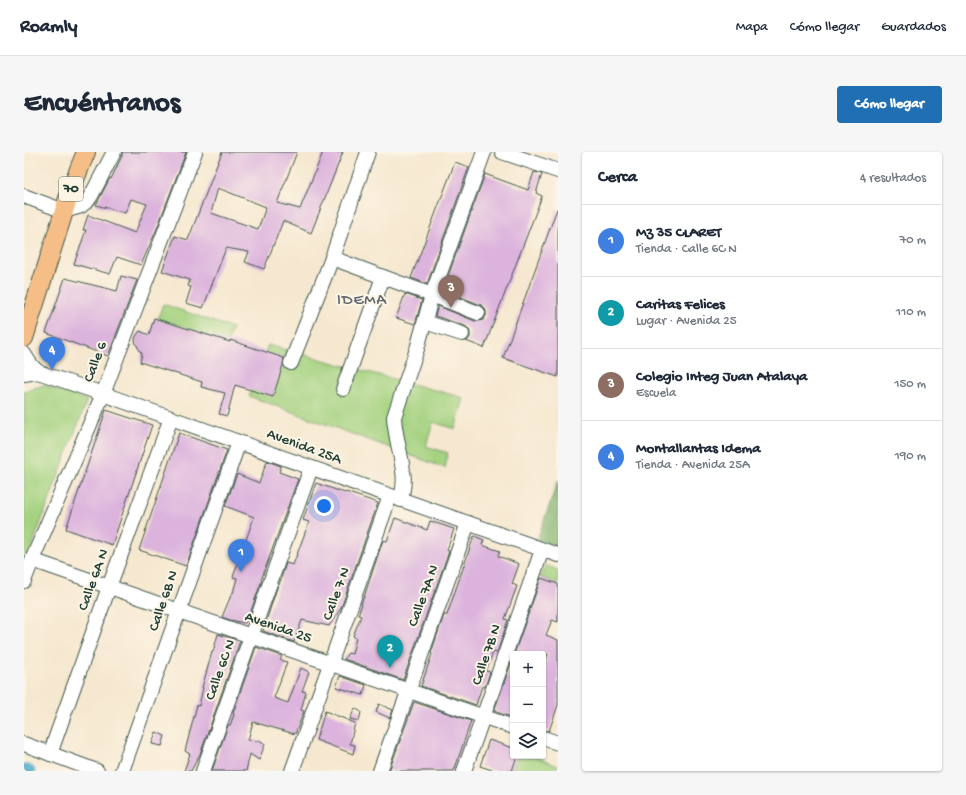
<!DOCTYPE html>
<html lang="es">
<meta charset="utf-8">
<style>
body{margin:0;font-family:"Gochi Hand",sans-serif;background:#f6f6f7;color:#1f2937}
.controls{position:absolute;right:12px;bottom:12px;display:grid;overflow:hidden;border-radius:4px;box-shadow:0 1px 3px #0004}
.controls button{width:36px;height:36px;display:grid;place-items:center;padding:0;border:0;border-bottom:1px solid #e0e1e3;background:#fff;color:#1f2937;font:20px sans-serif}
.you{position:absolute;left:300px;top:354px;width:14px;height:14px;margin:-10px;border:3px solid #fff;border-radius:50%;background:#1a73e8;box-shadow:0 0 0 6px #1a73e833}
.badge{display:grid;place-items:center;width:26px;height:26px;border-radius:50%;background:#1f6fb2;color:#fff;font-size:13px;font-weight:700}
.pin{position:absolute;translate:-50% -33px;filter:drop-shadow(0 1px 2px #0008)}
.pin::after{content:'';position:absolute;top:21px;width:14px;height:12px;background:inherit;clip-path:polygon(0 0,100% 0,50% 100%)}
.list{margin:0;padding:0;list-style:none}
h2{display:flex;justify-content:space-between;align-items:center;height:52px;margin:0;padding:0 16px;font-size:17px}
h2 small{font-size:13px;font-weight:400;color:#747a83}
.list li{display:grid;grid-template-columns:26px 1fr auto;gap:12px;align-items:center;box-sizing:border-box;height:72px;padding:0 16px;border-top:1px solid #e0e1e3}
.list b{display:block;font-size:15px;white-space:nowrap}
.list p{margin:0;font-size:13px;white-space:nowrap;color:#747a83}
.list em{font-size:13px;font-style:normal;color:#747a83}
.icon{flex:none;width:22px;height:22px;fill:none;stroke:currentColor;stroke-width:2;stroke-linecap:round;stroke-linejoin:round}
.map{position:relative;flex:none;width:534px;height:619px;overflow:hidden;border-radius:4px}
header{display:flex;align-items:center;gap:24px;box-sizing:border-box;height:56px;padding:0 20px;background:#fff;border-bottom:1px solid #e0e1e3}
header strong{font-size:19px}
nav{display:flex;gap:22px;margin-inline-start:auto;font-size:14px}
.intro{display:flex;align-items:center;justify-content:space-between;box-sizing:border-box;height:96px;padding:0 24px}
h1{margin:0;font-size:28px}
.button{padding:10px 18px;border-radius:4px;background:#1f6fb2;color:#fff;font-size:14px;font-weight:700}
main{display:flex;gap:24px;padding:0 24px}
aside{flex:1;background:#fff;border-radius:4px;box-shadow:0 1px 3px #0004}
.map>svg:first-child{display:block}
.green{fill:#a4d280;stroke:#62885a}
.forest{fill:#83b46e;stroke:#517851}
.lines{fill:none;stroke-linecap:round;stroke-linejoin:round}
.canal{stroke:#46a7c6;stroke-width:11}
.building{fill:#dcb3dd;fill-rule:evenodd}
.minor-casing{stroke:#3f574b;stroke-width:16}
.major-casing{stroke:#3f574b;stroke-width:20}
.minor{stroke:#fff;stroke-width:14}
.major{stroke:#f6be87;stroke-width:18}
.labels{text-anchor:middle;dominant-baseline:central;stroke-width:4;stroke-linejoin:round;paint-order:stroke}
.shield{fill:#fcf5e5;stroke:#617469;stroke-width:1}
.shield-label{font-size:14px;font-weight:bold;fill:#1f3d34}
.street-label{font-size:15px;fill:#1f3d34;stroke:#fcf5e5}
.neighbourhood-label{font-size:16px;letter-spacing:1px;fill:#61666f;stroke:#fcf5e5}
</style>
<header>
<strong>Roamly</strong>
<nav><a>Mapa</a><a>Cómo llegar</a><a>Guardados</a></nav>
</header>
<div class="intro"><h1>Encuéntranos</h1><a class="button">Cómo llegar</a></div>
<main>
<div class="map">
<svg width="534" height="619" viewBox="0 0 534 619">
<rect width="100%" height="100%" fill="#fcf5e5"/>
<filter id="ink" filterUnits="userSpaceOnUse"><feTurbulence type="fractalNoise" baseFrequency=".025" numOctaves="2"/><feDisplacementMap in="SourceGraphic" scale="8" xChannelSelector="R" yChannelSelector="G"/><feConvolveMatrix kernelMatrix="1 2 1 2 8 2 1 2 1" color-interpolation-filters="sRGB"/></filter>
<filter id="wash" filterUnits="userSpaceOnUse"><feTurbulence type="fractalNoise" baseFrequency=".012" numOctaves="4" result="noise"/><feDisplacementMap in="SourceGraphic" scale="16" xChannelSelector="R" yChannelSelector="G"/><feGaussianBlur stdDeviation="0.9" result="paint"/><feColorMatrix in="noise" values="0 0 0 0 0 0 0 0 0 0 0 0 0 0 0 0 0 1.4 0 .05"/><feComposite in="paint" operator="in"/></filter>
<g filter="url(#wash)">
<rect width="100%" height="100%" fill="#f6e8d0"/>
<g class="green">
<polygon points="139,152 208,176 190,228 121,204"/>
<polygon points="244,193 440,246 431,277 409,270 402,294 424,301 421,316 225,244"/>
<polygon points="20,233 63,248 0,415 0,239"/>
<polygon points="521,413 534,418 534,432 516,425"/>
<polygon points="493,604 509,604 534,614 534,619 488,619"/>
</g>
<polygon class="forest" points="534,329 534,394 513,388"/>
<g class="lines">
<polyline class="canal" points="0,617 6,619"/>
</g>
<g id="blocks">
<g class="building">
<polygon points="98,0 162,0 132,79 117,113 93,105 86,122 50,112 62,78 59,78 64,63 111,81 123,52 107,47 101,61 72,53 86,26 87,27 98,4"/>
<path d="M 198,0 L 273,0 L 253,51 L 276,57 L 299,0 L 319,0 L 287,81 L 259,69 L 240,117 L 221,110 L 225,100 L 202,96 L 179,156 L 162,151 L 167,135 L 164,134 L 166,128 L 138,119 L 151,84 L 164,88 ZM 194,36 L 242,55 L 234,77 L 187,61 Z"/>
<polygon points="431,10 445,15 403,132 387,126"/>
<polygon points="510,20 518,22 512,41 518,44 460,196 442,189 444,188 446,185 446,181 445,177 441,174 411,164 414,154 451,169 455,169 459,168 462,164 462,159 460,155 457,153 419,138 461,22 504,38"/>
<polygon points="533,57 534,57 534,225 479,206"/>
<polygon points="97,124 113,128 84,204 22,181 41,126 93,139"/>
<polygon points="381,142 398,148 391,172 372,166"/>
<polygon points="130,166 206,190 206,188 260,206 259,213 249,245 211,233 203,264 195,262 201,241 177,235 178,230 116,210 118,202 112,192 111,188 112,184 116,179 125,183"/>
<polygon points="82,258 128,273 88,393 42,377"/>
<polygon points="155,281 203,298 162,414 115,398"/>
<polygon points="243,309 257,314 255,320 274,327 237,428 238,428 225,464 221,471 206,468 198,465 208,441 209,441 213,426 209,425 230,365 201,354 213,322 235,331"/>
<polygon points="292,331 321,341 322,340 354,351 317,456 305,474 278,468 270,490 239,479 248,451 254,433 255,433 262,411 269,413 285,370 279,368"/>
<polygon points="371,366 403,378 406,369 430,377 423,398 425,399 379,528 320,507 324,501 328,502 332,486 329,484 337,464 334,463 338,452 337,452 341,442 359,388 363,389"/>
<polygon points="450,384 460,388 458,393 476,399 474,404 495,412 488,432 493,434 481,467 484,468 473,501 469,500 462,519 466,520 461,535 458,534 452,553 397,534 408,502 407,501 420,463 423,463"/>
<polygon points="517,426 534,432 534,470 528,468 522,483 534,488 534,553 525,579 519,578 519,518 524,502 490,502"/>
<polygon points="194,482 216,489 177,600 167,619 160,619 166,602 161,599 173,553 175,554 179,536 178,536 188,500 189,500"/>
<polygon points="232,495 258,504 256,508 263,510 250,546 264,551 277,516 285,520 278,539 282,540 277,558 280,559 271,582 229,570 224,588 237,589 241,592 235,608 226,602 222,619 188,619 204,573 206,573 210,563 209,561"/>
<polygon points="489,506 489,566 470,559"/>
<polygon points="316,524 342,533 339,543 312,535"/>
<polygon points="390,550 447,569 430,619 365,619"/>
<polygon points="355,552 369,558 366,566 352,560"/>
<polygon points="331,556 337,560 335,569 326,567"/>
<polygon points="301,559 331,571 326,592 331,593 329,602 292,588"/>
<polygon points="132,580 141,584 138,594 128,592"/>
<polygon points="465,588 489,596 489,604 493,604 488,619 471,619 456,614"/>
</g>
</g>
</g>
<g filter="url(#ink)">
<use href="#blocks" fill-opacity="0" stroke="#3f574b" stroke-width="1"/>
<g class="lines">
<defs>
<g id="minor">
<polyline points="478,0 534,19"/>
<polyline points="0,44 40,59 57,54 64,48 68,42 90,0"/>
<polyline points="308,106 408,143 454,161"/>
<polyline points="401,170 438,182"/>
<polyline points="0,202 7,213 14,220"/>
<polyline points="267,211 308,106 344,0"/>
<polyline points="0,222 14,220 79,242 534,403"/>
<polyline points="319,237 359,125"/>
<path d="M 377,348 C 379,338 381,329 379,319 C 377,301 371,284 370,265 L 393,197 L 408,143 L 460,0"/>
<polyline points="8,408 489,575"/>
<polyline points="0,429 8,408 79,242 171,0"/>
<polyline points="519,586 534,591"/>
<polyline points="0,592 73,619"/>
<polyline points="26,602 85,435 147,266"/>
<polyline points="98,619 215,290"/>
<polyline points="179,619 287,316"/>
<polyline points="268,619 366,344"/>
<polyline points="356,619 444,371"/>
<polyline points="440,619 518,398"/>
</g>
<polyline id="major" points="0,186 47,37 62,0"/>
</defs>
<use href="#minor" class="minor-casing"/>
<use href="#major" class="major-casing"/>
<use href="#minor" class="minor"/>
<use href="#major" class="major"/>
</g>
</g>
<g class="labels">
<rect class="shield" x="35" y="25" width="24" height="24" rx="3"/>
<g class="shield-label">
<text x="47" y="37">70</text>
</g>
<g class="street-label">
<text transform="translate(72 210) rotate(-69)">Calle 6</text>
<text transform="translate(280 295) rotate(20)">Avenida 25A</text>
<text transform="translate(70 428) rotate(-70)">Calle 6A N</text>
<text transform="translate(313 442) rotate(-70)">Calle 7 N</text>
<text transform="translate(400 444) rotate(-70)">Calle 7A N</text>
<text transform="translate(140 449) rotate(-71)">Calle 6B N</text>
<text transform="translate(254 476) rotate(19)">Avenida 25</text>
<text transform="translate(463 503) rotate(-71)">Calle 7B N</text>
<text transform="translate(197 518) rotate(-70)">Calle 6C N</text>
</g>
<g class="neighbourhood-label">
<text x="338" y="149">IDEMA</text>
</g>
</g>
</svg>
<div class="controls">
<button>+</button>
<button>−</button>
<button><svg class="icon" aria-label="layers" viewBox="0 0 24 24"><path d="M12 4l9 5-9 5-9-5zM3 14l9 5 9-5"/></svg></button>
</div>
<div class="you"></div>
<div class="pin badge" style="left:217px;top:420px;background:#3f7fe0">1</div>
<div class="pin badge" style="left:366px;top:516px;background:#0f9aa8">2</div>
<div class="pin badge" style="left:427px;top:156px;background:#8d6e63">3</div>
<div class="pin badge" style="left:28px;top:218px;background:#3f7fe0">4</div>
</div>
<aside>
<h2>Cerca<small>4 resultados</small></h2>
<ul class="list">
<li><span class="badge" style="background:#3f7fe0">1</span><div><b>Mz 35 CLARET</b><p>Tienda · Calle 6C N</p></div><em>70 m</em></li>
<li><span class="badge" style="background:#0f9aa8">2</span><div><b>Caritas Felices</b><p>Lugar · Avenida 25</p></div><em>110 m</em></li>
<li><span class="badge" style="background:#8d6e63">3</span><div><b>Colegio Integ Juan Atalaya</b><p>Escuela</p></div><em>150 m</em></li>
<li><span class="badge" style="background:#3f7fe0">4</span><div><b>Montallantas Idema</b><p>Tienda · Avenida 25A</p></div><em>190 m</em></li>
</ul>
</aside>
</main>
